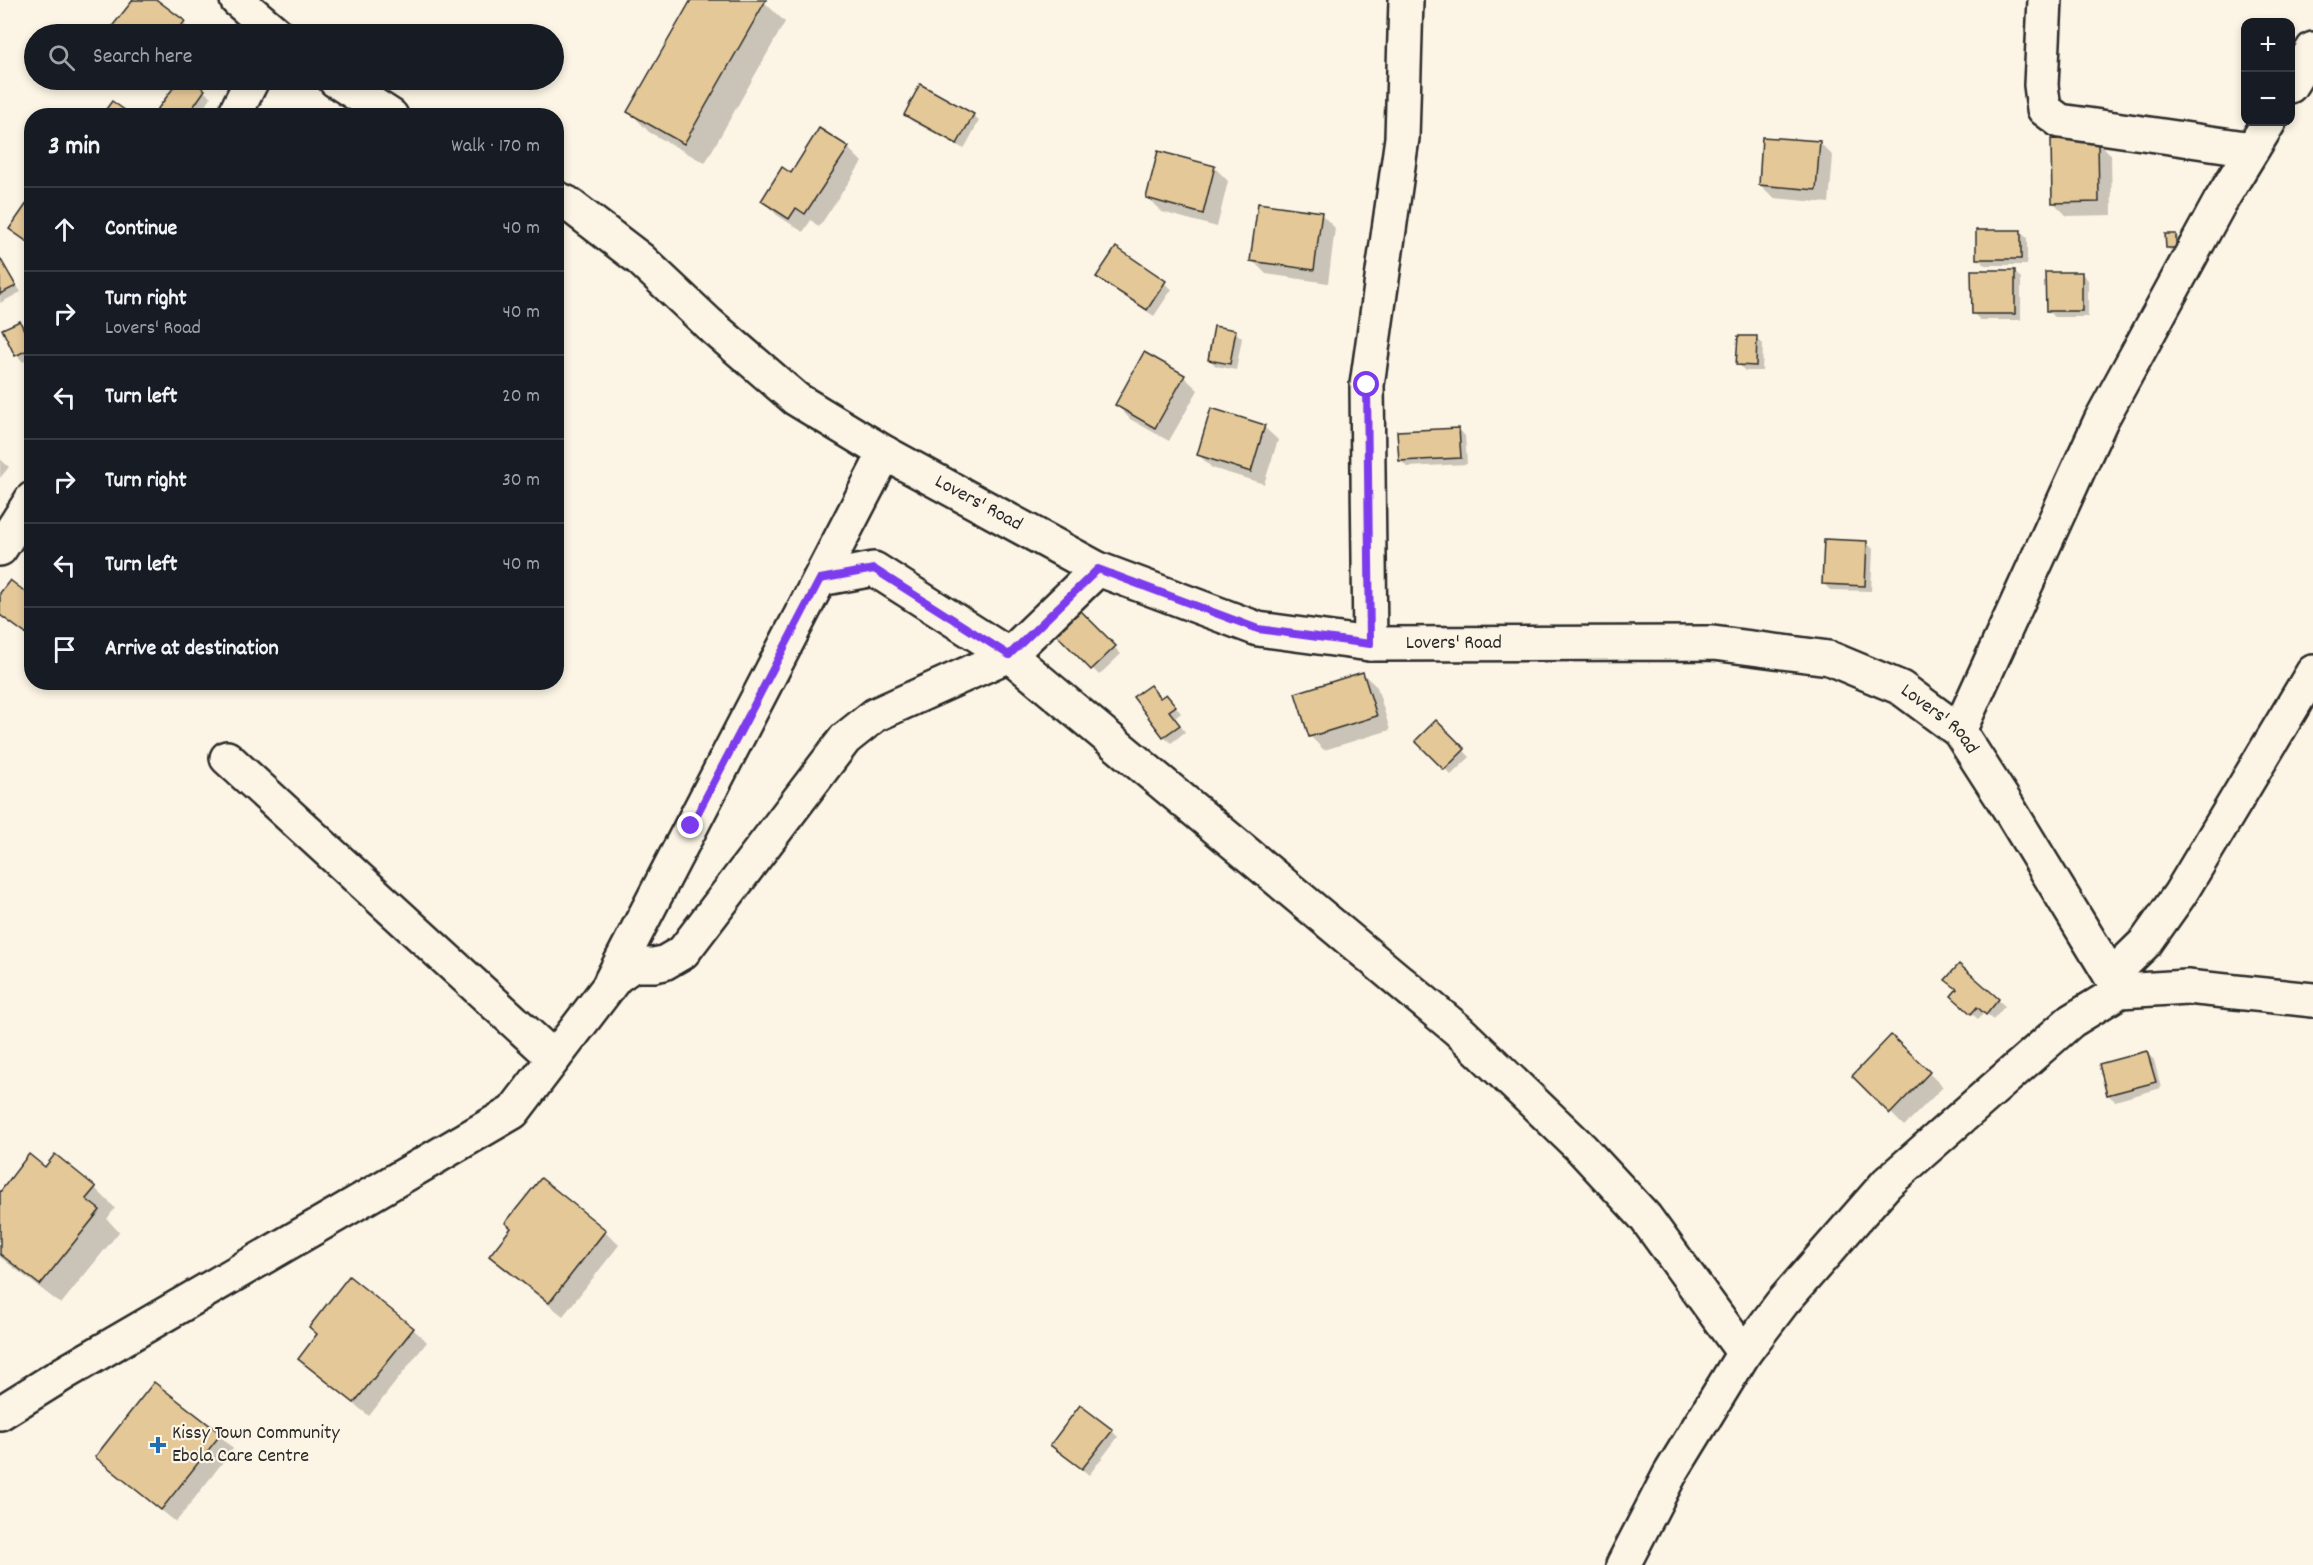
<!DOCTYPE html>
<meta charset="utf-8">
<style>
body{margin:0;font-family:Dekko,sans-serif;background:#242831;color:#f1f3f6}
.controls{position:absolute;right:18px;top:18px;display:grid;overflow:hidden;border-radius:12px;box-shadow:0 3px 9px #0003}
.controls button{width:54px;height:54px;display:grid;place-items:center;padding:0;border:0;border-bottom:2px solid #363941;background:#171b24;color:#f1f3f6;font:30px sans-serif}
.stop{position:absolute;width:18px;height:18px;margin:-14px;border:4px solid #7c3aed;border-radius:50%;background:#fff}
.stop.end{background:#7c3aed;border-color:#fff;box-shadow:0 2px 6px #0008}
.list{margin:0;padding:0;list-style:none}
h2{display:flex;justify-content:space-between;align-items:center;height:78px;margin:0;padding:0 24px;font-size:26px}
h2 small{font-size:20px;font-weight:400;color:#9ea1a6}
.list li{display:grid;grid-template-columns:39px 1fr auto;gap:18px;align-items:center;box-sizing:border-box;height:84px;padding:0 24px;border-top:2px solid #363941}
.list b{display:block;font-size:22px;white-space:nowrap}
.list p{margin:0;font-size:20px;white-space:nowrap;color:#9ea1a6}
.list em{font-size:20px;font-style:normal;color:#9ea1a6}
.icon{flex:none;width:33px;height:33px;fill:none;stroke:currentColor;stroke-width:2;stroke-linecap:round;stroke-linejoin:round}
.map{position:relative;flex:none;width:2313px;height:1565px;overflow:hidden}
.search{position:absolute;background:#171b24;box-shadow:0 3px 9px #0003;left:24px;top:24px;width:540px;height:66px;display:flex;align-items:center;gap:15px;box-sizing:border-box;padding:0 21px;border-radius:33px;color:#9ea1a6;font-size:22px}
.panel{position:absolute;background:#171b24;box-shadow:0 3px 9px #0003;left:24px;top:108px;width:540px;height:582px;border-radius:24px}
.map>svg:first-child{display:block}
.shadow{fill:#0003}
.building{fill:#e4c898;stroke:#2b2b2b;stroke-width:1.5}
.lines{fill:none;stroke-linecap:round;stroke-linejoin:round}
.street-casing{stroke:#2b2b2b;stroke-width:38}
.street{stroke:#fcf5e5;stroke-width:33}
.route{stroke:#7c3aed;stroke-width:8}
.poi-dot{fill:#1f6fb2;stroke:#fcf5e5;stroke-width:2}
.labels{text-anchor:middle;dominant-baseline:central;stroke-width:4.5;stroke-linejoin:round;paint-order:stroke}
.street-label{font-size:20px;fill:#2b2b2b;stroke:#fcf5e5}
.poi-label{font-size:20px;fill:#2b2b2b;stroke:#fcf5e5;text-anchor:start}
</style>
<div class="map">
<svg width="2313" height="1565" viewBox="0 0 2313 1565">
<rect width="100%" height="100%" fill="#fcf5e5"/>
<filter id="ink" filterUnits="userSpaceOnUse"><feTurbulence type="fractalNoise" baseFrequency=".0167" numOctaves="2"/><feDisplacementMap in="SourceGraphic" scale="12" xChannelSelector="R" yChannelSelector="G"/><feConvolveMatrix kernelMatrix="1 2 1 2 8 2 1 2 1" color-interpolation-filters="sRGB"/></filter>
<g filter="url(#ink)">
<g class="shadow">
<polygon points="135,0 155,0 196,34 108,34"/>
<polygon points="692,0 762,0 785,22 705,163 649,132 629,111"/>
<polygon points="181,80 189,80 211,97 198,116 164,116 159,110"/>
<polygon points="905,114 973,115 979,121 964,149 912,121"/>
<polygon points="2098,141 2111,155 2112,215 2067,216 2053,202"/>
<polygon points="1819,142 1833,156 1829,203 1774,198 1760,185"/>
<polygon points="848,148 862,162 819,227 811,220 803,232 777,215 763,201 791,175"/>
<polygon points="1214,167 1228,181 1217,227 1162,212 1148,198"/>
<polygon points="1321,214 1335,228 1328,283 1266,274 1252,260"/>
<polygon points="2020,232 2027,238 2027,265 1985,265 1978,259"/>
<polygon points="2176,235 2182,242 2174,254 2167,247"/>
<polygon points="1116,249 1172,289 1154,316 1105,283 1098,277"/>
<polygon points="0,259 21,292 0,303"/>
<polygon points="2014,272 2021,278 2021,320 1980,320 1973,313"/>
<polygon points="2082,274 2088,280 2088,317 2054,317 2048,310"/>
<polygon points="19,322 26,329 32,341 32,358 23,362 17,355"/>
<polygon points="1235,332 1242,338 1236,370 1216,366 1209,359"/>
<polygon points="1756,338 1763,344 1762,371 1745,371 1738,364"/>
<polygon points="1184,377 1198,390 1169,441 1130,419 1117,405"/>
<polygon points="1264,427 1278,440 1264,484 1212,468 1198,454"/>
<polygon points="1459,429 1465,436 1467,464 1407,467 1400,460"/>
<polygon points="0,459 9,467 0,478"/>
<polygon points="1866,542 1873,549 1871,591 1830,590 1823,583"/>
<polygon points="0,595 32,599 32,639 0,614"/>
<polygon points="1079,611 1121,654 1099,675 1057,632"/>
<polygon points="1363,674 1377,687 1390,730 1324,750 1311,737 1297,694"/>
<polygon points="1150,687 1161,699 1172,702 1181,713 1175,718 1185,732 1171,743 1164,736"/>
<polygon points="1436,722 1470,757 1451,775 1418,741"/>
<polygon points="1998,1000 2005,1006 1993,1020 1985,1012 1978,1019 1959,1003"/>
<polygon points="1892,1037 1943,1087 1904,1126 1854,1076"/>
<polygon points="2147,1053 2154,1060 2161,1088 2115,1101 2108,1095"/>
<polygon points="45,1169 95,1188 115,1208 107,1219 119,1232 61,1304 0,1257 0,1194"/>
<polygon points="541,1180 605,1231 619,1245 563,1316 505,1270 491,1256 513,1229"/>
<polygon points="413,1329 427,1342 369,1416 314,1372 300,1359"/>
<polygon points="1112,1431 1118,1437 1089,1475 1052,1445"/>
<polygon points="220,1435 233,1449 176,1522 110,1470 97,1456"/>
</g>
<g class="building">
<polygon points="133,0 157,0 185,21 175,34 106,34"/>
<polygon points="691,0 766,0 684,144 627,112"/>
<polygon points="179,80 191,80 205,90 187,116 164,116 157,110"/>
<polygon points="920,84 974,114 957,144 904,115"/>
<polygon points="112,101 133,116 101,116"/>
<polygon points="819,128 849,147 805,214 796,208 789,219 761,201 782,167 791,173"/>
<polygon points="1762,137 1820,141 1816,190 1759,185"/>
<polygon points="2051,139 2098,140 2099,202 2052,203"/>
<polygon points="1158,151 1215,166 1203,214 1146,198"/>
<polygon points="32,196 32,245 9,229"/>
<polygon points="1258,203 1322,212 1314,270 1250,261"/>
<rect x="1976" y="230" width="45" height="29"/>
<polygon points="2165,234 2176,234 2176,248 2166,248"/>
<polygon points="1116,247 1166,281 1147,310 1096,277"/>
<polygon points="0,258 16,286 0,294"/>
<polygon points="1971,270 2015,270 2015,314 1972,314"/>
<polygon points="2045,272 2082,272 2082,311 2046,311"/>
<polygon points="20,321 32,348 15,356 2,329"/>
<polygon points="1214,326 1236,330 1230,364 1208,360"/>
<polygon points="1738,336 1757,336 1756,366 1736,365"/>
<polygon points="1144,352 1185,375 1155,428 1115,405"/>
<polygon points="1211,408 1265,425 1251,472 1197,455"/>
<polygon points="1459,428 1461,458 1399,461 1397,431"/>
<polygon points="32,517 32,546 18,537"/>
<polygon points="1824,539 1867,541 1865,586 1822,584"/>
<polygon points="10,580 32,597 32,627 26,634 0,615 0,593"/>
<polygon points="1079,609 1116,646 1091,670 1054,632"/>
<polygon points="1363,672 1377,716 1309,737 1295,693"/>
<polygon points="1150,685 1160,698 1166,694 1176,706 1169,711 1180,725 1163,737 1133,697"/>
<polygon points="1436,720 1465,749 1444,770 1415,741"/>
<polygon points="1959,964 1999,999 1986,1015 1977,1007 1971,1014 1951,996 1957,989 1945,980"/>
<polygon points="1891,1035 1930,1072 1890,1114 1852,1076"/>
<polygon points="2147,1051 2156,1082 2107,1095 2099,1064"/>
<polygon points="29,1154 45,1167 55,1154 96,1187 86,1199 100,1210 40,1285 0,1254 0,1192"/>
<polygon points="541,1178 606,1230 549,1303 489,1256 511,1228 505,1223"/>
<polygon points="349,1276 414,1328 354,1403 298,1359 317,1334 309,1327"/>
<polygon points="154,1382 221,1434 161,1510 95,1457"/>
<polygon points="1080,1405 1113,1430 1082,1469 1050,1445"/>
</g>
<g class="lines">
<defs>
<g id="street">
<polyline points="237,0 277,34"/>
<polyline points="2045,0 2041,85 2044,109 2060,121 2252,149"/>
<polyline points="335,80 391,116"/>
<polyline points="2290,86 2313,49"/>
<polyline points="234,116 252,80"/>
<path id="s1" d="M 556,198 L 567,203 L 640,259 L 709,324 L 796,399 L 885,453 L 1098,569 L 1258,629 L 1370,644 L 1713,643 L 1829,658 L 1901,688 L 1959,731 L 2008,807 L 2120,991"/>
<polyline points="0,549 32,499"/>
<polyline points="820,579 874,569 1009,655 1458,1030 1582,1149 1645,1217 1744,1353"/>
<polyline points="1370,644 1367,385 1402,138 1406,0"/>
<polyline points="1959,731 2101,420 2220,202 2269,122"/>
<polyline points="227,758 554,1058"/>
<polyline points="2111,976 2146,942 2180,894 2313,672"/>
<polyline points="611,981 885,453"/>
<polyline points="0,1413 66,1372 513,1112 616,977 633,965 654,965 664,963 683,952 845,739 875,715 1009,655 1098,569"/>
<polyline points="1623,1565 1670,1474 1744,1353 1782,1303 1887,1183 2071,1021 2120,991 2187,987 2313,1000"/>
</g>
</defs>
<use href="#street" class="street-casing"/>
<use href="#street" class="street"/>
</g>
</g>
<g class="lines" filter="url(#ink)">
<polyline class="route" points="691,826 820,579 874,569 1009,655 1098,569 1258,629 1370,644 1367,385"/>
</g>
<path class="poi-dot" d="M155 1436h6v6h6v6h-6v6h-6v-6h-6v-6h6z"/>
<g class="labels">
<g class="street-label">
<text stroke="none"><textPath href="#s1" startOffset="524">Lovers' Road</textPath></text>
<text stroke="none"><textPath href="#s1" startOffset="1028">Lovers' Road</textPath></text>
<text stroke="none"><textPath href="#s1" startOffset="1532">Lovers' Road</textPath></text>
</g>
<g class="poi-label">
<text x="172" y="1434">Kissy Town Community<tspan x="172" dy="23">Ebola Care Centre</tspan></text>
</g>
</g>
</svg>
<div class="controls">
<button>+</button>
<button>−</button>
</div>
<div class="stop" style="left:1367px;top:385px"></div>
<div class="stop end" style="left:691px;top:826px"></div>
<div class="search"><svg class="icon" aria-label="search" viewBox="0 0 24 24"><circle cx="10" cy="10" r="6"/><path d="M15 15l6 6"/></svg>Search here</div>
<section class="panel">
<h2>3 min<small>Walk · 170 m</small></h2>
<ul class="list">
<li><svg class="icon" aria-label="ahead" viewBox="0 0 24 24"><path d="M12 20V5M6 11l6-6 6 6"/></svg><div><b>Continue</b></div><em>40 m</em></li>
<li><svg class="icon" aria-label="right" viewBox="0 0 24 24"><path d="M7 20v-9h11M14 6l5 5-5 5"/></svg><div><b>Turn right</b><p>Lovers' Road</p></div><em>40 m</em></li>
<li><svg class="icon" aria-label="left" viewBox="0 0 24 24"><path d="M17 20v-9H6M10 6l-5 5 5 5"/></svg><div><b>Turn left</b></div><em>20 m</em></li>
<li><svg class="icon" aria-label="right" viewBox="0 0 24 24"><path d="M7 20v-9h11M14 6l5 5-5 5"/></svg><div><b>Turn right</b></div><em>30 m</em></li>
<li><svg class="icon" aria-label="left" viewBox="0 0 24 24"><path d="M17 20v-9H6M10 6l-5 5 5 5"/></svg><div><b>Turn left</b></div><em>40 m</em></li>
<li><svg class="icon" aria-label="arrive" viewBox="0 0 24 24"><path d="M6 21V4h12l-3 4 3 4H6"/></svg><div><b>Arrive at destination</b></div></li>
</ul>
</section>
</div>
